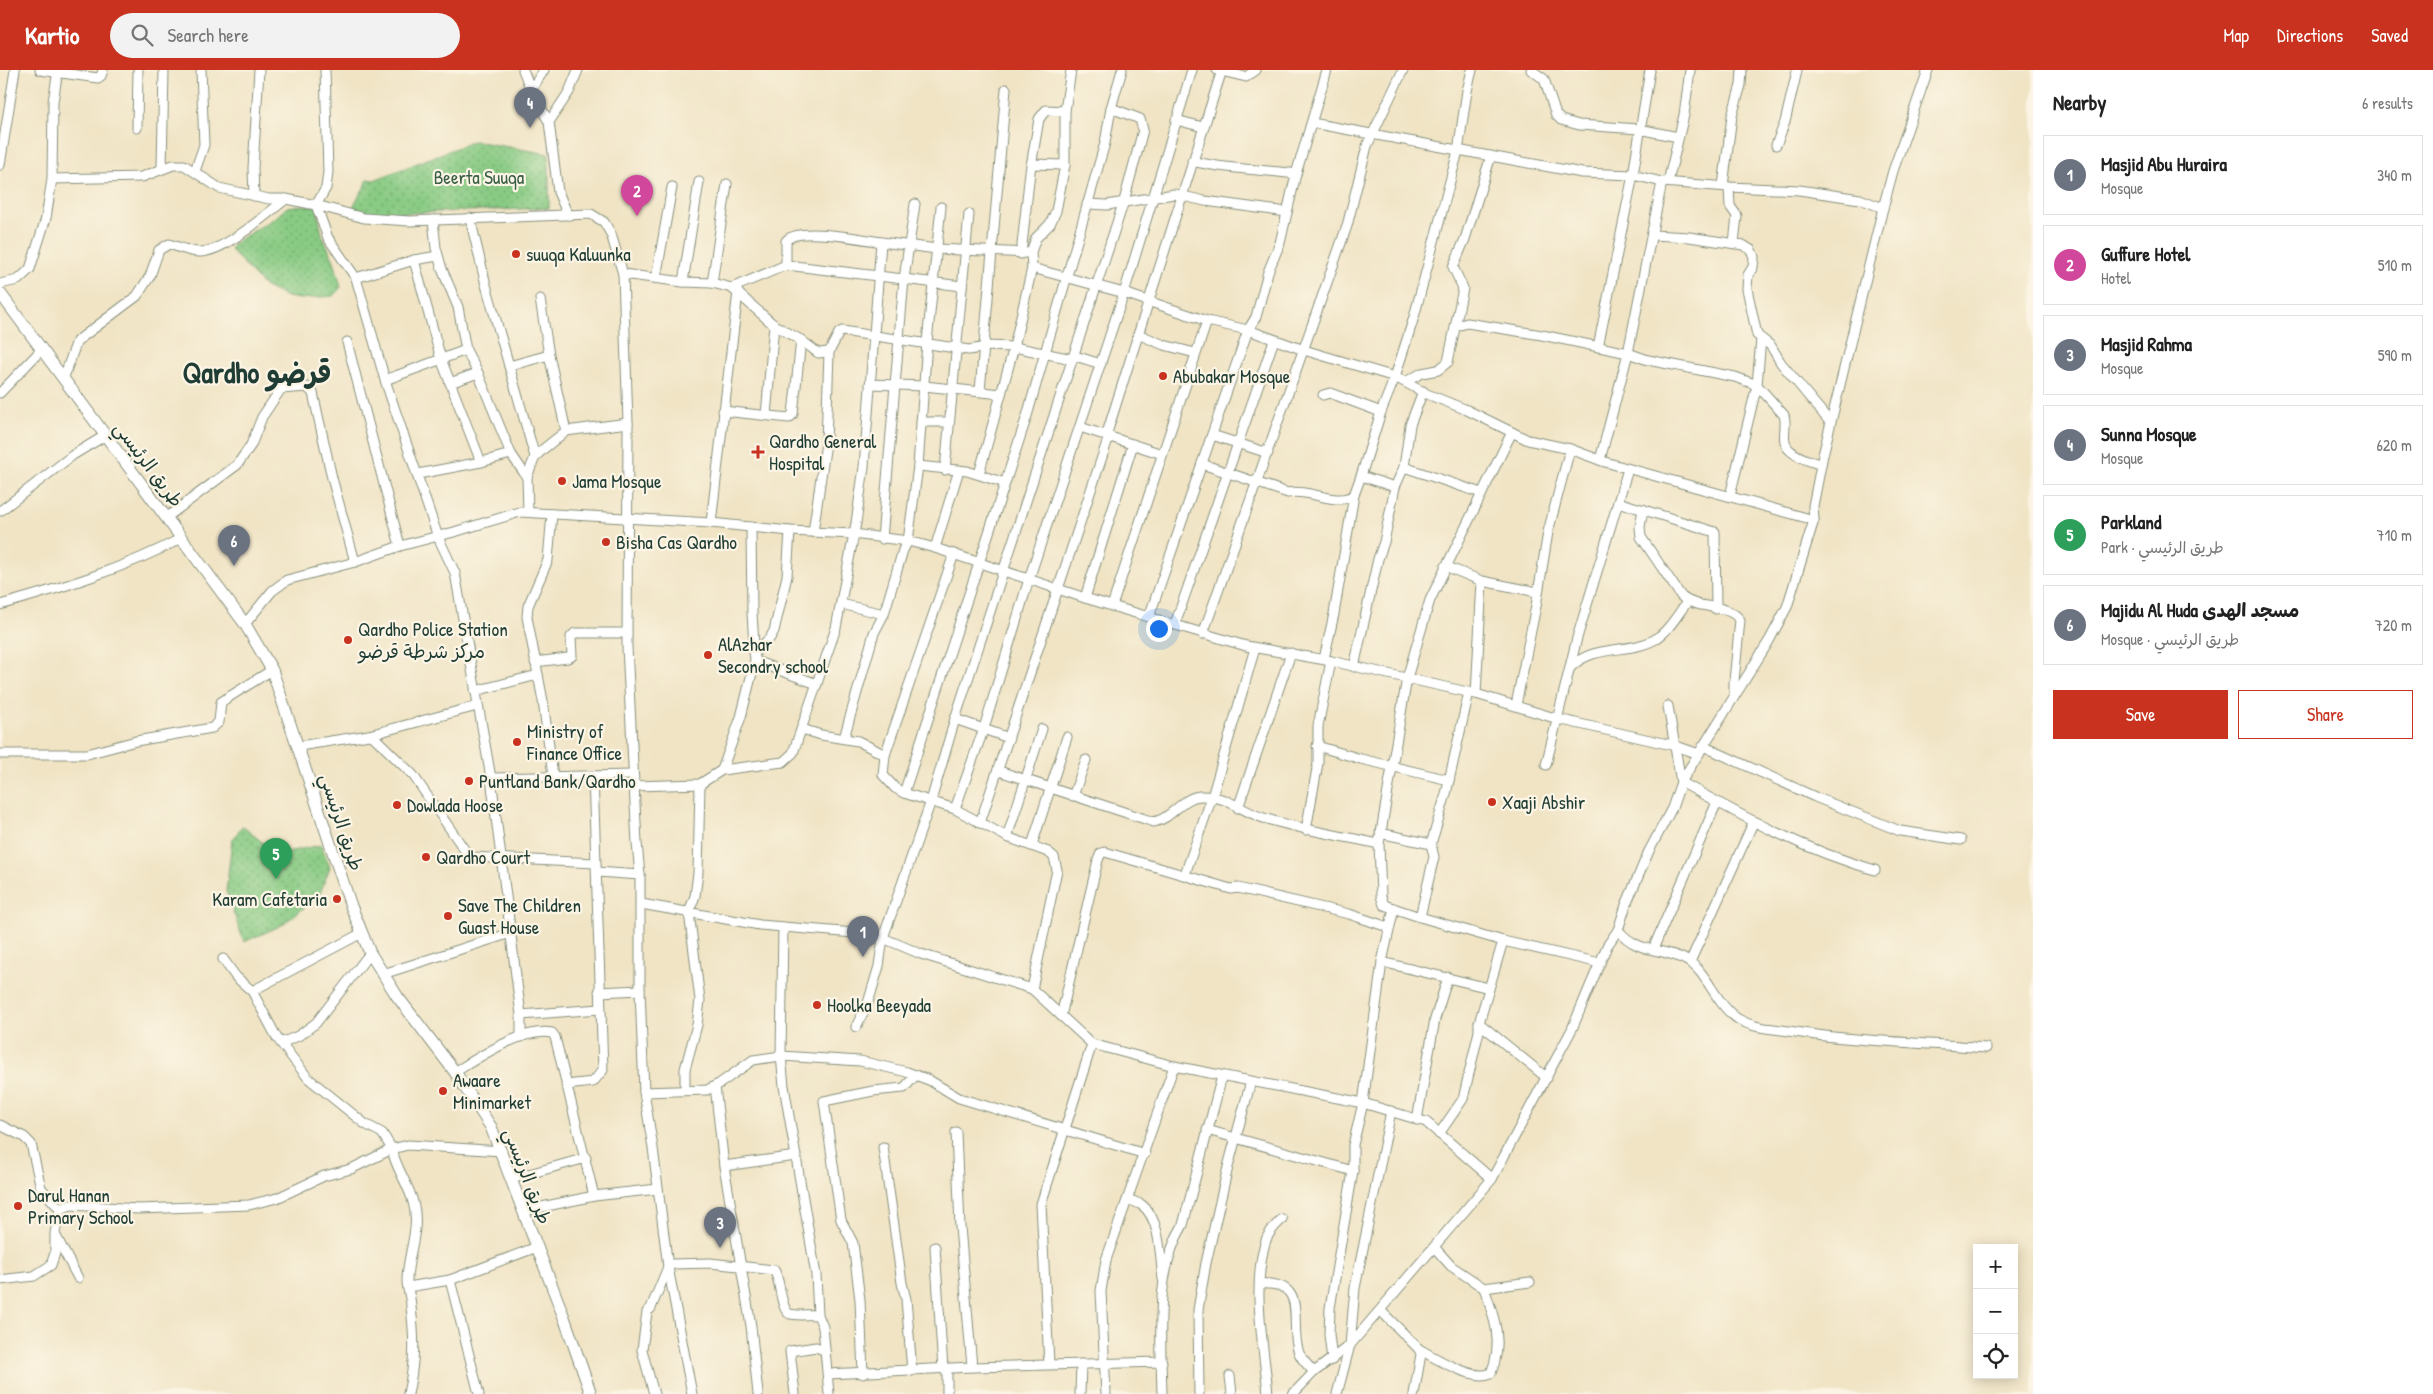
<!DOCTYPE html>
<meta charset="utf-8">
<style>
body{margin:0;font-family:"Patrick Hand","Playpen Sans Arabic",sans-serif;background:#f2f2f2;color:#222}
.controls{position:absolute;right:15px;bottom:15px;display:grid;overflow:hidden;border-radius:0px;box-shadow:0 2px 12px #0003}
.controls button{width:45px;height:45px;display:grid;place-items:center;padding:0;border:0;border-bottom:1px solid #e0e0e0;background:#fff;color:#222;font:25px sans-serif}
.you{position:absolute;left:1158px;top:558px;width:18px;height:18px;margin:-12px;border:4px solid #fff;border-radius:50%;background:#1a73e8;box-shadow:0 0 0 8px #1a73e833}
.badge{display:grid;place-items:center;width:32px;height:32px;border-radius:50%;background:#c8321e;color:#fff;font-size:16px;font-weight:700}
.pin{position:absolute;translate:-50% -41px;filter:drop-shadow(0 1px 2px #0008)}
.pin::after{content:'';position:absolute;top:26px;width:18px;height:15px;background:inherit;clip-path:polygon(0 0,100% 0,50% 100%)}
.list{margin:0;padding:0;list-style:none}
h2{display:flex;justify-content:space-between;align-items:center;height:65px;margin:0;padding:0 20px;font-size:21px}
h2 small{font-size:16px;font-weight:400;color:#767676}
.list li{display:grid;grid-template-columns:32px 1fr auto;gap:15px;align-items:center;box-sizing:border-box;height:80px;margin:0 10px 10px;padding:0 10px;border:1px solid #e0e0e0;border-radius:0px}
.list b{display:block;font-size:19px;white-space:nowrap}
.list p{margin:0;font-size:16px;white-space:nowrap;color:#767676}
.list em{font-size:16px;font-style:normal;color:#767676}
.actions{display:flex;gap:10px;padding:15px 20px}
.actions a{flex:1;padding:11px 0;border:1px solid #c8321e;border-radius:0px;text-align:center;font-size:18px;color:#c8321e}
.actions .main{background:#c8321e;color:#fff}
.icon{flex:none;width:28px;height:28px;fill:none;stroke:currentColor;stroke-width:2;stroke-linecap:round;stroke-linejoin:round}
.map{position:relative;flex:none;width:2033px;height:1324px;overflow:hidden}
header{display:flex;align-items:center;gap:30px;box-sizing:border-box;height:70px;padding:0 25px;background:#c8321e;color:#fff}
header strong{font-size:24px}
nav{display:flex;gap:28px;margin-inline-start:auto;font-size:18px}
.search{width:350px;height:45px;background:#f2f2f2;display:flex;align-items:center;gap:12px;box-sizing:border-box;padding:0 18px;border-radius:28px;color:#767676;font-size:19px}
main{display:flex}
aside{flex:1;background:#fff}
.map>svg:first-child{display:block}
.park{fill:url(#park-dots);stroke:#54845c}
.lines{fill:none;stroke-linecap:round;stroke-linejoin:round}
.minor-casing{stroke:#88907c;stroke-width:11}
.major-casing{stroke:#88907c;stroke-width:13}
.minor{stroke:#fff;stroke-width:9}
.major{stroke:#fff;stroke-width:11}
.poi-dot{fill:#c8321e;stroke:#fcf5e5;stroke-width:2}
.labels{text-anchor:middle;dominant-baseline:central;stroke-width:4.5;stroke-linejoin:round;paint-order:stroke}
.park-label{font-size:19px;fill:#3a6048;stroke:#fcf5e5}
.poi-label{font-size:19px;fill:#1f3d34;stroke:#fcf5e5;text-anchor:start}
.street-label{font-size:19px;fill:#1f3d34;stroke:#fcf5e5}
.town-label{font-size:29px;font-weight:bold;fill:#1f3d34;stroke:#fcf5e5}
</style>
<header>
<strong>Kartio</strong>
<div class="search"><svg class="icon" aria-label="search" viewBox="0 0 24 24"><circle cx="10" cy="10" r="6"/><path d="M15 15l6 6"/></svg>Search here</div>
<nav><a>Map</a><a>Directions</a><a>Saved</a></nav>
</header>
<main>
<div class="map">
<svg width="2033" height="1324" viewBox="0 0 2033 1324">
<defs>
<pattern id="park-dots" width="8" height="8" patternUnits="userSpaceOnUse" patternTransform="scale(1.25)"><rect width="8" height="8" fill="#89cb84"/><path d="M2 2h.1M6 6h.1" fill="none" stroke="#6fa66d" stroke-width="1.8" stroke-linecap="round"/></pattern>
</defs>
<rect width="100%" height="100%" fill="#fcf5e5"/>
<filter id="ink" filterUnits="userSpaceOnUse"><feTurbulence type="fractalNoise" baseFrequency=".02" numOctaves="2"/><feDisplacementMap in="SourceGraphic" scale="10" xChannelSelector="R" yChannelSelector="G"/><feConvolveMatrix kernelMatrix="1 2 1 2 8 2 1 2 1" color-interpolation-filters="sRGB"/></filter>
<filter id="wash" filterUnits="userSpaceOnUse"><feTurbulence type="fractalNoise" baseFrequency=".0096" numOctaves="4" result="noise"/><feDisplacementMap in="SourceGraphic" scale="20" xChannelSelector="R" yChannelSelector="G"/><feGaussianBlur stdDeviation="1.12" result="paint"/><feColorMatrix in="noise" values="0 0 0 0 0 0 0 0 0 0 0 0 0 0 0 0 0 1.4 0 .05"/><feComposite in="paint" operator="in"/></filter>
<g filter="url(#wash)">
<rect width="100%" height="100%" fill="#f0e4c5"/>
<g class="park">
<path d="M 474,71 L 549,84 L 549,138 L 381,144 L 352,140 C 357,126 365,119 368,109 L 374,110 Z"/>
<polygon points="303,135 317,137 322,165 334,191 341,217 333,226 300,229 287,227 272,220 264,216 230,179 237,171 275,148 287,137"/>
<polygon points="242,756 277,784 321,775 330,797 319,826 282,855 244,872 226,821 232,771"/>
</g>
</g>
<g filter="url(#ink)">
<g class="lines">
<defs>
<g id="minor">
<polyline points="40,0 98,8 101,6 103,0"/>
<polyline points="325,0 328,102 326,118 316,135 328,168 356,208 385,310 438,467 455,503 491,708 521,945 521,967"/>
<polyline points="523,0 531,20 549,52 558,122 568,145"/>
<polyline points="1217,0 1246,7 1256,0"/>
<polyline points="1531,0 1544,9 1556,45 1561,50 1579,55 1639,59 1678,67"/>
<polyline points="531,20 544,0"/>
<polyline points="1176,50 1203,57"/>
<polyline points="549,52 569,22 578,0"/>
<polyline points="1312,53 1582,103 1633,105 1662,112 1729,117 1799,120 1860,129 1883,138"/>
<polyline points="137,58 138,0"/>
<polyline points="1776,75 1785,52 1797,1"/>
<path d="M 1192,91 C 1226,100 1262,99 1296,104"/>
<polyline points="1031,94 1065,95"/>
<polyline points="0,95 15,0"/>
<polyline points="162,98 164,0"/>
<polyline points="195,101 204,75 201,0"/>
<polyline points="52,109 142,107 173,95 184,95 219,118 269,129 286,129 316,135 364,148 409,151 591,144 604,152 611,164 623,204 628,353 627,577 637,773 640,805 640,920 644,1022 653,1078 668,1197 692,1324"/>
<polyline points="1668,112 1684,45 1690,0"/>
<polyline points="1723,116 1732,46 1741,15 1742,0"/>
<polyline points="1729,117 1730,136 1737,146 1734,173"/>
<polyline points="254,126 253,98 259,0"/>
<polyline points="1087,134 1107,135 1174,124 1205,131 1287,142"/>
<polyline points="470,148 486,215 535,387"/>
<polyline points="433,150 436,178 442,199 458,237 466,280 478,303 511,384 527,407"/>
<polyline points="1652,165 1689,167 1743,175 1751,180 1754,187 1753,197 1748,205 1747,219 1757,265 1771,276 1781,293 1830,352"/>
<polyline points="881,172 937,179 1027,183"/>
<polyline points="1021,184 1030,102 1039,49 1046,40 1065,41"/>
<polyline points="414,190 441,289 481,392"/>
<polyline points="1032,198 1124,223 1207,251 1248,260 1304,280 1395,307 1427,324 1467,340 1528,370 1570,379 1605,392 1814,450"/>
<polyline points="623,204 683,212 712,213 732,218 774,255 801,270 818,283 829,282"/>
<polyline points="356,208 414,190 438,186"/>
<polyline points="656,208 672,117"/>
<polyline points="683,212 699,112"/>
<polyline points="712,213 727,114"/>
<polyline points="0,214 18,210 30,199 46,148 52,109 53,32 58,0"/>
<polyline points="732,218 786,195 962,216"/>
<polyline points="540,229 549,285 566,361"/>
<path d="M 1457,256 L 1467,253 L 1542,265 L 1628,283 L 1648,290 L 1735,307 L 1757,315 L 1784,345 C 1787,354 1783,363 1785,372 C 1787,385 1811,391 1821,395"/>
<polyline points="1138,264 1164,275 1195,283"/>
<polyline points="347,272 400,476"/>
<polyline points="1598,277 1633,105 1650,0"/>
<polyline points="1075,286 1101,294"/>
<polyline points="509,296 549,285"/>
<path d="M 64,307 L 77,271 L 137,226 L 150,206 L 159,180 L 169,174 C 179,177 189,182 200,182 C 224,182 267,144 286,129"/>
<polyline points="385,310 466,280"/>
<polyline points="1405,312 1422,303 1438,300 1448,292 1463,218 1453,197 1465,169 1491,86"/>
<polyline points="450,313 478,303"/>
<polyline points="870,314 924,316 1001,324"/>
<polyline points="980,321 1006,19"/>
<polyline points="0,323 42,279"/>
<polyline points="1323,325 1330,323 1381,342"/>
<polyline points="723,341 789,348 793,344 801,270"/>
<polyline points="766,345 774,255"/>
<polyline points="921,352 949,352"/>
<polyline points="1080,357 1162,384"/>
<polyline points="1212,365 1268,383"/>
<polyline points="1106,366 1222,0"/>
<polyline points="1600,390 1628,283 1662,112"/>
<path d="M 1202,394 L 1288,423 C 1309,418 1336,437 1354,425 L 1361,406"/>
<polyline points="918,396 967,401 1005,413"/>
<polyline points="1404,397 1481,423"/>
<polyline points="945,400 969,144"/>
<polyline points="418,404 481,392 511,384"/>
<polyline points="979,404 1014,277 1032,198 1031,182 1036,168 1050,154 1056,141 1065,95 1065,41 1071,0"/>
<polyline points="1395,417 1361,406 1381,342 1395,307 1414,247 1458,81 1467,21 1472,0"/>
<polyline points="1730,426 1757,315 1761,269"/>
<polyline points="1618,432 1715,462 1716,539"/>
<path d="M 1643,439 L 1640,457 L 1641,467 L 1681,526 C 1697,541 1727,532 1740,550 L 1734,611 L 1734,627"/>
<polyline points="0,441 73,385 106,365"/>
<polyline points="528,442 527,407 535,387 542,380 566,361 628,353"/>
<polyline points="552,444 548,490 528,536 527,547 543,631 553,706"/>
<polyline points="167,447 237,395 251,375 262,347 281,319 307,317 313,323 332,408 355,492"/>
<polyline points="711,453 738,222"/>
<polyline points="813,462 826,373 829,282 839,263 842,261 969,280 981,278 985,276 1014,277 1072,289"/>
<polyline points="882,469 904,209 915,134"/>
<polyline points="935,478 959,400"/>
<polyline points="1445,496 1482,511 1537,522"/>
<polyline points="1085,528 1133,374"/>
<polyline points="841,534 884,544"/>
<path d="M 0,535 C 61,518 126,498 182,468"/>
<polyline points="1112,536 1207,251"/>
<polyline points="1149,547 1248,260 1256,247 1268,202 1280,173 1296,104 1327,0"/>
<polyline points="245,554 272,521 287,510 355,492 400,476 454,462 520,442 711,453 790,461 853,464 908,471 935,478 1085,528 1246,576 1331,591 1476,624 1558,649 1676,676 1699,684"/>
<polyline points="1175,554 1274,270"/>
<polyline points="1203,564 1347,156 1367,76 1403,0"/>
<polyline points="754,583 770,568 774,561 787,506 790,461"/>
<polyline points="1324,589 1334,544 1354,425"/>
<polyline points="755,591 817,614"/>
<polyline points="535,592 568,588 572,586 571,567 575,563 627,563"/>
<polyline points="1354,597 1378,489 1384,472 1395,417 1404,397 1410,355 1423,321"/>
<path d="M 1571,597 C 1593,574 1628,584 1654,570 C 1668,562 1678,544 1687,532"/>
<polyline points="475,621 538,605"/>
<polyline points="1476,624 1482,511"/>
<polyline points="1516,635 1536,536 1548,462 1570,379"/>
<path d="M 1668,636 L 1681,712 C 1745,748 1804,780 1875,800"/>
<polyline points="955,649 1009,668"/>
<polyline points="802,659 821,665 858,671 885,685 883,705 895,718 904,723 955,739 1007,767 1048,782 1054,787 1057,800 1032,919"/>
<polyline points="369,665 372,665 413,705 466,782 472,787 595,793"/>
<polyline points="844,668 874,563 884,544 903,480 908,471 918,396 927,272 941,137"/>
<polyline points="299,676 369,665 477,636"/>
<polyline points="1317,676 1361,689 1449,710"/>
<polyline points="1703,676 1815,727 1900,761 1961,770"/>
<polyline points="0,684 87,684 136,671 212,658 219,652 221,632 272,600"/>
<polyline points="885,685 954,484"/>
<polyline points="1546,695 1577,568 1628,399"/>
<polyline points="722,700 741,647 755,591 752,543 751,457"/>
<path d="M 999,701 L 1154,752 C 1172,749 1182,727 1200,726 C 1228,725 1241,742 1267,749 C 1304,760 1341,766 1379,774 L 1381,826 L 1384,835 L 1420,847 L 1503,871 L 1600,893"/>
<polyline points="491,708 633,705"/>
<path d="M 635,716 L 700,714 L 722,700 L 783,692 L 793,683 L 836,558 L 856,453 L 864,397 L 881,172 C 863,169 796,156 786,171 L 786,195"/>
<polyline points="904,723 1027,346 1105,73 1111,38"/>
<polyline points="1073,726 1086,690"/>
<polyline points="1238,738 1291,583"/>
<polyline points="955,739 984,658 1029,509 1124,223 1192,0"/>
<polyline points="980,753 1109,366"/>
<polyline points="1306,760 1318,693 1318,656 1331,591"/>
<polyline points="1380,763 1431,774"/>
<polyline points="1007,767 1042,659"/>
<polyline points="1379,774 1407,608 1430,530 1512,362"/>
<polyline points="1032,775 1067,667"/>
<polyline points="597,802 640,805"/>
<polyline points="1185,804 1212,727 1255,578"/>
<polyline points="641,834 760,855 854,863 883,868 921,884 1032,919 1092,974 1174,996 1363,1033 1426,1052 1492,1109"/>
<polyline points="1420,847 1434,787 1431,774 1446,724 1469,622"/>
<polyline points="783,857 781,986 784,1016 816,1205 818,1245"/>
<path d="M 1618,860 C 1640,886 1664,876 1689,892 C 1707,902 1716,935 1738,949 C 1755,959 1771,958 1789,961 C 1855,972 1920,972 1986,978"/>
<polyline points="1653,879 1717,732"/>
<polyline points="223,889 236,907 252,921 277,968 308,1008 365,1054 382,1063 392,1079 408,1075 502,1081"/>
<polyline points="1382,892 1489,918"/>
<polyline points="1690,892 1754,751"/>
<polyline points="383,904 511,863"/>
<polyline points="252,921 362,863"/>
<polyline points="599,922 640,920"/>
<polyline points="521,945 600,939"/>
<polyline points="1061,946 1098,790 1101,783 1105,782 1231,819 1238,818 1349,844 1388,857"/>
<polyline points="1479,953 1547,1008"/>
<polyline points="856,957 868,933 879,896 883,868 931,731 955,649 1124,131 1143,60 1140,49 1111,38 1122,0"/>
<polyline points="281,973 298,966 316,953 370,883"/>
<path d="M 455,1002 C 479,987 524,957 552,963 L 555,967 L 594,1126"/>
<polyline points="566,1015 593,1012 603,1000 593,706"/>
<polyline points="715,1016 724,1096 751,1256 758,1324"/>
<polyline points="685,1020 685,999 697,955 700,930 689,842 695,826 698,803 700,714"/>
<polyline points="644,1022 707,1020 719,1014 753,990 781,986 860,991 907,1002 929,1010 959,1028 1145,1084"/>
<polyline points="1417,1050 1435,949 1448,907"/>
<polyline points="0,1055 24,1067 31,1074 41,1118 60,1139"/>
<polyline points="1207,1060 1353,1101"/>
<polyline points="956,1062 960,1157 972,1297"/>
<polyline points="1439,1064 1463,1029 1479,961 1479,953 1503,871"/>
<polyline points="883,1077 902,1213 906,1229 912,1301"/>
<polyline points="724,1096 796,1086"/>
<polyline points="511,1109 586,1088"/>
<path d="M 1128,1129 C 1132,1131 1138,1133 1142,1135 C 1161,1149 1160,1188 1163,1209"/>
<polyline points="523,1141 594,1126 658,1119"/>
<polyline points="56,1166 78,1208"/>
<polyline points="935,1177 943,1299"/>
<polyline points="1435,1178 1451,1196 1484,1218 1530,1212"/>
<path d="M 0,1210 L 34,1206 L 51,1195 L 55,1183 L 55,1163 L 60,1139 L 71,1135 L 139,1139 L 249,1135 L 277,1128 L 324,1106 L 351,1099 L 392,1079 C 395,1097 408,1113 413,1132 C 421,1159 407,1184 407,1211 C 407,1219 411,1228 411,1237 C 415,1271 415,1291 408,1324"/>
<path d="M 1260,1214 C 1311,1211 1288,1254 1299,1283 C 1302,1290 1309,1297 1314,1302"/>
<polyline points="408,1217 450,1210"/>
<polyline points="1381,1241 1419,1279 1421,1284 1414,1324"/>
<path d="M 1419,1279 C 1435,1288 1474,1312 1491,1303 C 1504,1273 1494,1246 1484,1218"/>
<polyline points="1332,1290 1329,1264 1330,1238 1353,1101 1353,1075 1363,1033 1382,892 1394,838"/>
<polyline points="1049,1294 1041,1134 1092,974"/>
<polyline points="828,1304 972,1297 1162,1292"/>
<polyline points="863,1304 860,1230 853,1173 841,1150 824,1031 873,1021 904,1018 916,1005"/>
<polyline points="1230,1306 1232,1324"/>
<polyline points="479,1324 450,1210 537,1177"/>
<path d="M 654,1324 L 642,1280 L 647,1242 L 651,1238 L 668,1197 L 673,1194 L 710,1193 L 774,1200 C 781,1210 780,1240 790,1244 C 798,1246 809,1244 818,1245 L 823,1257 L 829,1324"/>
<polyline points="795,1324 790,1281 816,1277 824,1280"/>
<polyline points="947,1324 947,1299"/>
<polyline points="1080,1324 1081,1294"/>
<polyline points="1106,1324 1101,1221 1106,1190 1174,996"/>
<path d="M 1162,1324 C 1161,1270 1154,1202 1183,1155 L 1222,1006"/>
<polyline points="1199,1324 1198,1240 1206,1193 1228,1097 1251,1011"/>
<path d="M 1268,1324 C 1264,1277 1251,1216 1266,1170 C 1269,1161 1276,1155 1282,1149"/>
<polyline points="1293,1324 1314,1302 1350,1275 1492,1109 1572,959 1607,876 1618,860 1626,835 1649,781 1672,738 1681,712 1769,571 1787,537 1814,450 1813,436 1823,385 1883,138 1893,101 1928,0"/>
<polyline points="1337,1324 1350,1275 1355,1218 1391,1041"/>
</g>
<polyline id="major" points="0,223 245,554 272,600 351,836 370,883 397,926 455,1002 491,1057 565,1250 591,1324"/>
</defs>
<use href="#minor" class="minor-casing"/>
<use href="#major" class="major-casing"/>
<use href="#minor" class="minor"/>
<use href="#major" class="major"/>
</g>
</g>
<g class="poi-dot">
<circle cx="516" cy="184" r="5"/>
<circle cx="1163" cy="306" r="5"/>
<path d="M755.5 374.5h5v5h5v5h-5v5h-5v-5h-5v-5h5z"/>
<circle cx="562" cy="411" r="5"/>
<circle cx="606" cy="472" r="5"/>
<circle cx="348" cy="570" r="5"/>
<circle cx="708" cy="585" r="5"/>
<circle cx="517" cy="672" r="5"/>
<circle cx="469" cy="711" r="5"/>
<circle cx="1492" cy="732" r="5"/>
<circle cx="397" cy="735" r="5"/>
<circle cx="426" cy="787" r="5"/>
<circle cx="337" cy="829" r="5"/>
<circle cx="448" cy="846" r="5"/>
<circle cx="817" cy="935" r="5"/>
<circle cx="443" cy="1021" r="5"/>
<circle cx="18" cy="1136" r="5"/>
</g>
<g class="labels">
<g class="park-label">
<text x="479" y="107">Beerta Suuqa</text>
</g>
<g class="poi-label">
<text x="526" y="184">suuqa Kaluunka</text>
<text x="1173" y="306">Abubakar Mosque</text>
<text x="769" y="371">Qardho General<tspan x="769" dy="22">Hospital</tspan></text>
<text x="572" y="411">Jama Mosque</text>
<text x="616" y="472">Bisha Cas Qardho</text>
<text x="358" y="559">Qardho Police Station<tspan x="358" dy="22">مركز شرطة قرضو</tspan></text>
<text x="718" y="574">AlAzhar<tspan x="718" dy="22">Secondry school</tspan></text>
<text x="527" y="661">Ministry of<tspan x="527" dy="22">Finance Office</tspan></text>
<text x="479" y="711">Puntland Bank/Qardho</text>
<text x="1502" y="732">Xaaji Abshir</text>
<text x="407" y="735">Dowlada Hoose</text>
<text x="436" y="787">Qardho Court</text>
<text x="327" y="829" text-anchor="end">Karam Cafetaria</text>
<text x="458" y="835">Save The Children<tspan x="458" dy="22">Guast House</tspan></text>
<text x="827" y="935">Hoolka Beeyada</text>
<text x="453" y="1010">Awaare<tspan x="453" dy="22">Minimarket</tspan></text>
<text x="28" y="1125">Darul Hanan<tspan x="28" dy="22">Primary School</tspan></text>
</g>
<g class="street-label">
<text transform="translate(149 394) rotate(53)">طريق الرئيسي</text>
<text transform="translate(342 752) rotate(72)">طريق الرئيسي</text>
<text transform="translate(528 1106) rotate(69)">طريق الرئيسي</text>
</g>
<g class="town-label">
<text x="257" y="302">Qardho قرضو</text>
</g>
</g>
</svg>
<div class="controls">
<button>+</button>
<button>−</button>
<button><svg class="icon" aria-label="locate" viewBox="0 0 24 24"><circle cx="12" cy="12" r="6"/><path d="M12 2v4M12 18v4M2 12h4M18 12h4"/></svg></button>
</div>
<div class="you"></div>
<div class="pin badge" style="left:863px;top:887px;background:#6b7280">1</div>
<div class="pin badge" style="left:637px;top:146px;background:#d1479c">2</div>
<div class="pin badge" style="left:720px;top:1178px;background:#6b7280">3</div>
<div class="pin badge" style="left:530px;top:58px;background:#6b7280">4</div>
<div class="pin badge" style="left:276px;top:809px;background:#2e9e5b">5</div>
<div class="pin badge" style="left:234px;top:496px;background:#6b7280">6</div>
</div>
<aside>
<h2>Nearby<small>6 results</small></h2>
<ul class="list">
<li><span class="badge" style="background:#6b7280">1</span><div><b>Masjid Abu Huraira</b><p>Mosque</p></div><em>340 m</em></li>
<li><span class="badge" style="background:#d1479c">2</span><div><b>Guffure Hotel</b><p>Hotel</p></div><em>510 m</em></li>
<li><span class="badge" style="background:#6b7280">3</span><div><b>Masjid Rahma</b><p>Mosque</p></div><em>590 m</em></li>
<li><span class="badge" style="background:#6b7280">4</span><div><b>Sunna Mosque</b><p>Mosque</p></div><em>620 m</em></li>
<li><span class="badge" style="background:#2e9e5b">5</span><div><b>Parkland</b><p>Park · طريق الرئيسي</p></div><em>710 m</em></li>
<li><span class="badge" style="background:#6b7280">6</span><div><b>Majidu Al Huda مسجد الهدى</b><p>Mosque · طريق الرئيسي</p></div><em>720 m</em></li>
</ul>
<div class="actions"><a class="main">Save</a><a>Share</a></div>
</aside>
</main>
